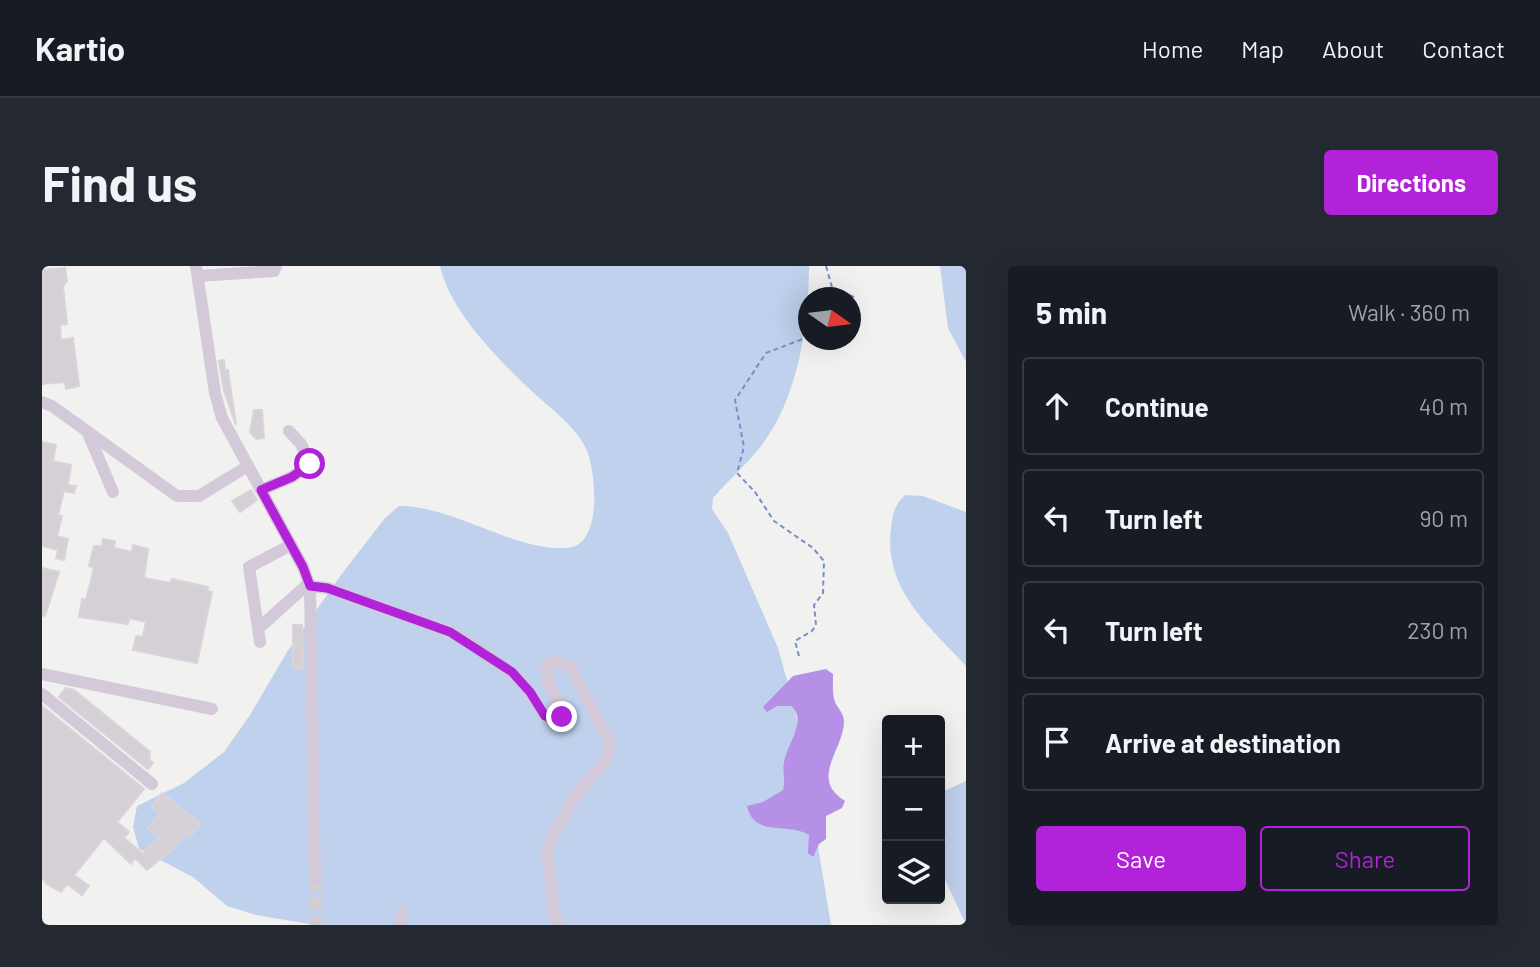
<!DOCTYPE html>
<meta charset="utf-8">
<style>
body{margin:0;font-family:Barlow,sans-serif;background:#242831;color:#f1f3f6}
.controls{position:absolute;right:21px;bottom:21px;display:grid;overflow:hidden;border-radius:7px;box-shadow:0 7px 28px #0002}
.controls button{width:63px;height:63px;display:grid;place-items:center;padding:0;border:0;border-bottom:2px solid #363941;background:#171b24;color:#f1f3f6;font:35px sans-serif}
.compass{position:absolute;left:756px;top:21px;width:63px;height:63px;border-radius:50%;background:#171b24;box-shadow:0 7px 28px #0002;rotate:104deg}
.stop{position:absolute;width:21px;height:21px;margin:-16px;border:5px solid #b222d8;border-radius:50%;background:#fff}
.stop.end{background:#b222d8;border-color:#fff;box-shadow:0 2px 7px #0008}
.list{margin:0;padding:0;list-style:none}
h2{display:flex;justify-content:space-between;align-items:center;height:91px;margin:0;padding:0 28px;font-size:30px}
h2 small{font-size:23px;font-weight:400;color:#9ea1a6}
.list li{display:grid;grid-template-columns:46px 1fr auto;gap:21px;align-items:center;box-sizing:border-box;height:98px;margin:0 14px 14px;padding:0 14px;border:2px solid #363941;border-radius:7px}
.list b{display:block;font-size:26px;white-space:nowrap}
.list em{font-size:23px;font-style:normal;color:#9ea1a6}
.actions{display:flex;gap:14px;padding:21px 28px}
.actions a{flex:1;padding:16px 0;border:2px solid #b222d8;border-radius:7px;text-align:center;font-size:24px;color:#b222d8}
.actions .main{background:#b222d8;color:#fff}
.icon{flex:none;width:38px;height:38px;fill:none;stroke:currentColor;stroke-width:2;stroke-linecap:round;stroke-linejoin:round}
.map{position:relative;flex:none;width:924px;height:659px;overflow:hidden;border-radius:7px}
header{display:flex;align-items:center;gap:42px;box-sizing:border-box;height:98px;padding:0 35px;background:#171b24;border-bottom:2px solid #363941}
header strong{font-size:33px}
nav{display:flex;gap:38px;margin-inline-start:auto;font-size:24px}
.intro{display:flex;align-items:center;justify-content:space-between;box-sizing:border-box;height:168px;padding:0 42px}
h1{margin:0;font-size:49px}
.button{padding:18px 32px;border-radius:7px;background:#b222d8;color:#fff;font-size:24px;font-weight:700}
main{display:flex;gap:42px;padding:0 42px}
aside{flex:1;background:#171b24;border-radius:7px;box-shadow:0 7px 28px #0002}
.map>svg:first-child{display:block}
.green{fill:#bfd1ed}
.water{fill:#b68fe7}
.building{fill:#d5cfd6;stroke:#dad3da;stroke-width:2}
.lines{fill:none;stroke-linecap:round;stroke-linejoin:round}
.minor-tunnel{stroke:#d2cfd1;stroke-width:12;stroke-dasharray:12 6;stroke-linecap:butt}
.path{stroke:#798ec9;stroke-width:2;stroke-dasharray:5 3.5;stroke-linecap:butt}
.minor{stroke:#d3c9d8;stroke-width:12}
.route{stroke:#b222d8;stroke-width:9}
</style>
<header>
<strong>Kartio</strong>
<nav><a>Home</a><a>Map</a><a>About</a><a>Contact</a></nav>
</header>
<div class="intro"><h1>Find us</h1><a class="button">Directions</a></div>
<main>
<div class="map">
<svg width="924" height="659" viewBox="0 0 924 659">
<rect width="100%" height="100%" fill="#f1f1ef"/>
<g class="green">
<path d="M 398,0 L 767,0 C 767,59 756,132 719,180 C 705,198 687,214 671,232 L 670,243 L 686,267 L 736,382 L 753,443 L 789,659 L 273,659 L 214,649 L 185,640 L 151,611 L 97,583 L 91,561 L 95,540 L 142,517 L 182,486 L 208,449 L 245,386 L 299,309 L 343,252 L 357,240 C 414,240 472,286 525,282 C 561,280 554,208 545,185 C 536,163 512,145 495,130 C 460,97 409,48 398,0 Z"/>
<polygon points="898,0 924,0 924,96 906,62"/>
<path d="M 863,229 L 881,230 L 924,246 L 924,400 C 887,360 841,323 849,262 C 851,247 852,240 863,229 Z"/>
<polygon points="924,515 924,659 898,602 898,527"/>
</g>
<path class="water" d="M 784,403 L 791,408 C 791,417 790,427 793,436 C 796,443 802,447 802,456 C 801,485 767,513 803,535 L 800,542 L 784,550 L 784,573 L 777,578 L 771,591 L 766,587 L 767,569 C 747,556 712,572 705,540 L 721,536 L 741,524 C 744,514 740,506 742,496 C 745,478 766,454 749,440 L 735,440 L 725,446 L 721,441 L 751,410 Z"/>
<g class="building">
<polygon points="23,2 25,15 21,20 25,58 18,59 19,74 31,72 37,120 24,123 23,116 1,118 0,111 0,4"/>
<polygon points="182,94 183,104 186,104 194,159 182,125 177,95"/>
<polygon points="212,144 220,144 222,172 214,173 208,166"/>
<polygon points="0,176 14,179 11,195 29,199 26,219 34,220 32,227 22,225 16,249 20,250 15,270 26,273 22,294 14,292 16,284 0,280"/>
<polygon points="209,224 215,234 198,246 190,235"/>
<polygon points="61,273 73,275 72,282 90,286 91,279 106,283 102,312 129,317 130,313 166,321 165,325 170,326 155,397 91,384 94,370 101,371 104,356 87,352 86,358 37,351 40,333 44,334 52,302 47,300 52,280 60,280"/>
<polygon points="0,302 17,306 3,350 0,349"/>
<polygon points="251,359 260,359 261,403 251,402"/>
<polygon points="24,422 32,424 108,486 107,493 111,497 106,503 17,431"/>
<polygon points="0,440 102,523 75,556 87,566 82,572 101,588 118,571 106,562 118,547 110,541 120,527 158,558 148,571 144,567 132,582 105,604 93,592 89,598 62,572 32,609 47,620 40,629 25,618 19,626 5,618 0,612"/>
</g>
<g class="lines">
<polyline class="minor-tunnel" points="273,613 274,657"/>
<g class="path">
<polyline points="784,0 793,32"/>
<polyline points="792,22 814,32"/>
<polyline points="757,390 753,375 770,365 774,359 772,339 781,327 782,295 771,282 732,255 713,226 695,207 702,181 693,134 724,87 766,71"/>
</g>
<g class="minor">
<polyline points="154,0 173,127 180,152 261,301 268,320 273,613"/>
<polyline points="156,10 232,5 234,0"/>
<polyline points="0,136 10,140 135,230 157,230 206,200"/>
<polyline points="45,165 71,226"/>
<polyline points="247,165 259,178 268,198"/>
<polyline points="219,224 250,211 276,192"/>
<polyline points="268,320 285,322 408,366 430,378 480,416 503,450 508,453 517,454 521,444 506,416 504,403 509,395 528,400 568,478 564,494 531,533 505,581 512,648 517,659"/>
<polyline points="217,362 267,317"/>
<polyline points="218,376 207,301 249,279"/>
<polyline points="0,408 170,443"/>
<polyline points="0,428 110,518"/>
<polyline points="274,657 274,659"/>
<polyline points="359,659 360,646"/>
</g>
</g>
<g class="lines">
<polyline class="route" points="268,198 250,211 219,224 261,301 268,320 285,322 408,366 470,406 488,426 503,450 512,454 520,451"/>
</g>
</svg>
<div class="controls">
<button>+</button>
<button>−</button>
<button><svg class="icon" aria-label="layers" viewBox="0 0 24 24"><path d="M12 4l9 5-9 5-9-5zM3 14l9 5 9-5"/></svg></button>
</div>
<svg class="compass" viewBox="-18 -18 36 36"><path d="M0-13l5 13h-10z" fill="#e53935"/><path d="M0 13l5-13h-10z" fill="#9ea1a6"/></svg>
<div class="stop" style="left:268px;top:198px"></div>
<div class="stop end" style="left:520px;top:451px"></div>
</div>
<aside>
<h2>5 min<small>Walk · 360 m</small></h2>
<ul class="list">
<li><svg class="icon" aria-label="ahead" viewBox="0 0 24 24"><path d="M12 20V5M6 11l6-6 6 6"/></svg><div><b>Continue</b></div><em>40 m</em></li>
<li><svg class="icon" aria-label="left" viewBox="0 0 24 24"><path d="M17 20v-9H6M10 6l-5 5 5 5"/></svg><div><b>Turn left</b></div><em>90 m</em></li>
<li><svg class="icon" aria-label="left" viewBox="0 0 24 24"><path d="M17 20v-9H6M10 6l-5 5 5 5"/></svg><div><b>Turn left</b></div><em>230 m</em></li>
<li><svg class="icon" aria-label="arrive" viewBox="0 0 24 24"><path d="M6 21V4h12l-3 4 3 4H6"/></svg><div><b>Arrive at destination</b></div></li>
</ul>
<div class="actions"><a class="main">Save</a><a>Share</a></div>
</aside>
</main>
